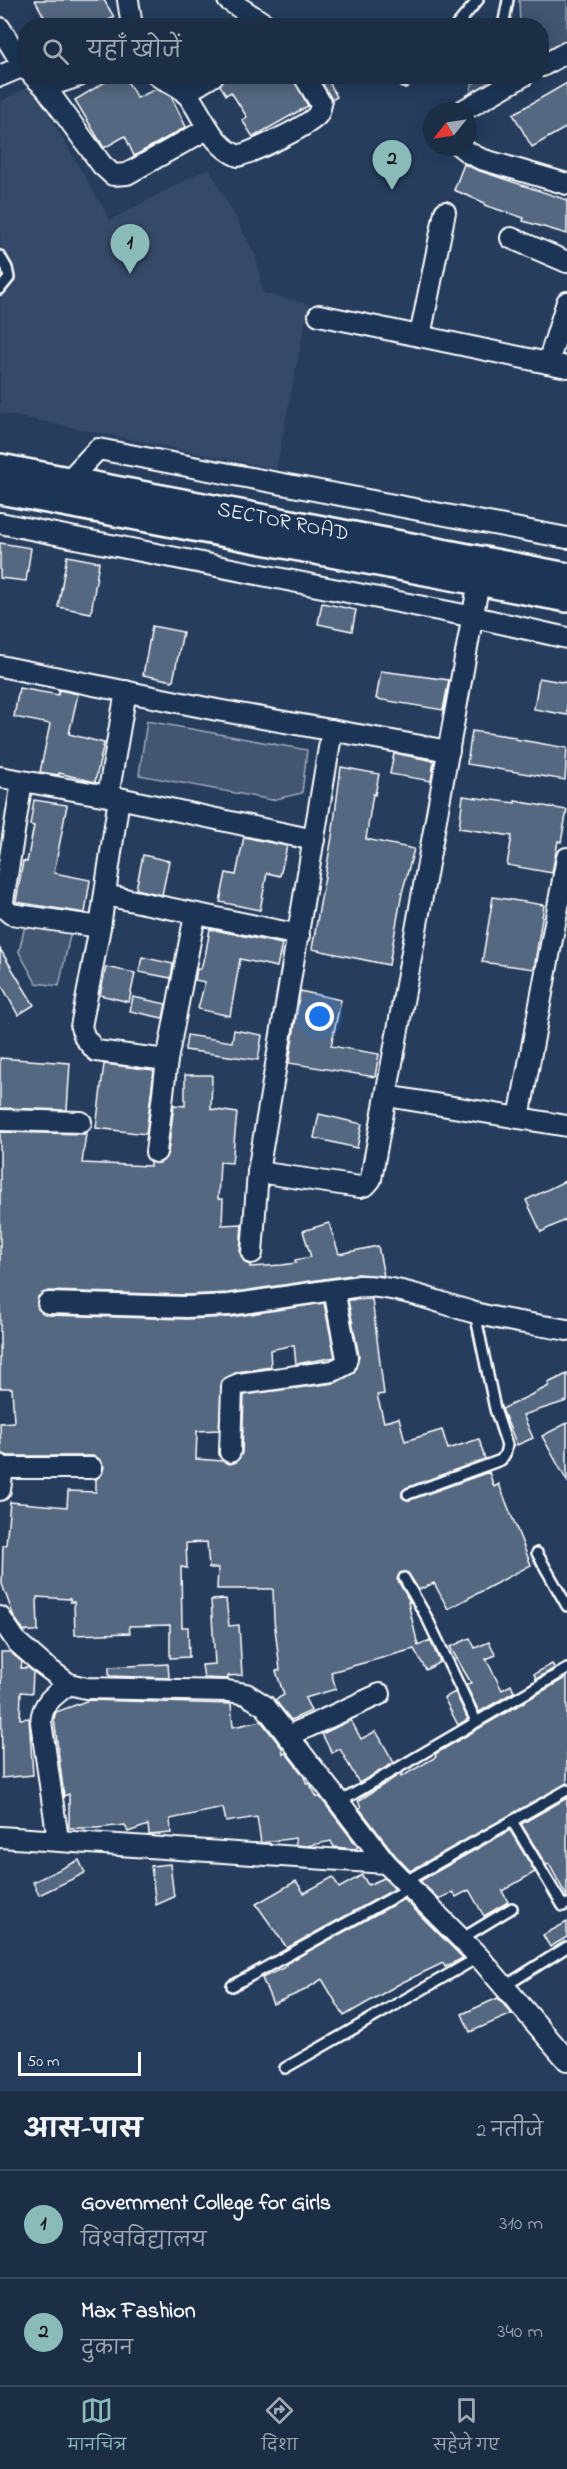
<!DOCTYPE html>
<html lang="hi">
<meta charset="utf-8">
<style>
body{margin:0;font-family:"Indie Flower","Playpen Sans Deva",sans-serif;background:#25364d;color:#f1f3f6}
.compass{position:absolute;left:423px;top:102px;width:54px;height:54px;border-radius:50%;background:#1c2e46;box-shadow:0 3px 15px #0003;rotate:240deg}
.scale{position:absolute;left:18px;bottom:15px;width:123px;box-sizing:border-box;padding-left:6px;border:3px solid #fff;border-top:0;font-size:16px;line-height:21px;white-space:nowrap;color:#fff;-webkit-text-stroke:4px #1d3557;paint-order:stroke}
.you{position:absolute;left:320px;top:1017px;width:21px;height:21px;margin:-15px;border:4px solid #fff;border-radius:50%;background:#1a73e8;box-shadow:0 0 0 9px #1a73e833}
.badge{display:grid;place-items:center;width:39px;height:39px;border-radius:50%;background:#8bbbb9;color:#111;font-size:20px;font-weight:700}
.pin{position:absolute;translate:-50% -50px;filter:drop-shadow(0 2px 3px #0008)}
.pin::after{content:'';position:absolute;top:32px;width:21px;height:18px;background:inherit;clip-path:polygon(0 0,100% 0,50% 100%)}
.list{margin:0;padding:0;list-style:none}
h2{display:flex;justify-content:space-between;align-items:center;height:78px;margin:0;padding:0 24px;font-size:26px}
h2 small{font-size:20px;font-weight:400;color:#a0a8b3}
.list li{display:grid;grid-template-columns:39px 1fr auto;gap:18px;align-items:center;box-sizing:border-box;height:108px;padding:0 24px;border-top:2px solid #3a4a5f}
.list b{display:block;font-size:22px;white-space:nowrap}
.list p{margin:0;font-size:20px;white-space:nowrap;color:#a0a8b3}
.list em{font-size:20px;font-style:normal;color:#a0a8b3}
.icon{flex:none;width:33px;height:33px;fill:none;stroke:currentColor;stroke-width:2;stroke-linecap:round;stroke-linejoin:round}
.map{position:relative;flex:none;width:567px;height:2091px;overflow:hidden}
.search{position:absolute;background:#1c2e46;box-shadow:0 3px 15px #0003;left:18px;right:18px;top:18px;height:66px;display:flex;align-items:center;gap:15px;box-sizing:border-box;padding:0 21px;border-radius:24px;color:#a0a8b3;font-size:22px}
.sheet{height:294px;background:#1c2e46}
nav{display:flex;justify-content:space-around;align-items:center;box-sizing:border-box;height:84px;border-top:2px solid #3a4a5f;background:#1c2e46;font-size:16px;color:#a0a8b3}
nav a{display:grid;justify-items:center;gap:3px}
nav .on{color:#8bbbb9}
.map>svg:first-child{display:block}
.built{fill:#344a68}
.green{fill:#425672;stroke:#a0aab8;stroke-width:1.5}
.building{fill:#556781;stroke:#fff;stroke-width:1.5}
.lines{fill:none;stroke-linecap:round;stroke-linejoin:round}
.lane-casing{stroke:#fff;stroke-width:14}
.street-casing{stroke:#fff;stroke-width:24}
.secondary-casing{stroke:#fff;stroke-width:32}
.lane{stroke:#1d3557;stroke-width:9}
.street{stroke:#1d3557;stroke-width:20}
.secondary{stroke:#1d3557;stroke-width:27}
.labels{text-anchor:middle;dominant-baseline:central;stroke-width:5;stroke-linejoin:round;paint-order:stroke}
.street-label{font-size:21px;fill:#fff;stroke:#1d3557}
</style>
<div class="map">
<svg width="567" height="2091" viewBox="0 0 567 2091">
<rect width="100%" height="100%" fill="#263d5e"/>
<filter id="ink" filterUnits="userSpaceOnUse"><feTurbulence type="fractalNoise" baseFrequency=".0167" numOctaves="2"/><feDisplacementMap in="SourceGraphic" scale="12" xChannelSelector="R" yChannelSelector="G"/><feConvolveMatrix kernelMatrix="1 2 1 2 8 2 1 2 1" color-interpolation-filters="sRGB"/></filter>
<g filter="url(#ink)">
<polygon class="built" points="32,85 110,220 209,168 256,256 263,293 309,304 276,469 0,413 0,102"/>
<g class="green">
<polygon points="519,0 567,0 567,47 542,62 542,26 520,25"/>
<polygon points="483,77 517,77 468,106 472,84"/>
<polygon points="147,721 307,750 302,793 272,800 139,775"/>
<polygon points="27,916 71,931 59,986 36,983 19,952"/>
</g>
<g class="building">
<polygon points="35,0 104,0 114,17 99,26 49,26"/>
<polygon points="115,76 124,76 137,98 156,89 171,96 186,127 134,156 125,136 104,148 75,100"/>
<polygon points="225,76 292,76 308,106 253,137 242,120 247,117 231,92 226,95 220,85"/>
<polygon points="318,76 326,76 337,97 332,100"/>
<polygon points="567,83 567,127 532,147 513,114"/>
<polygon points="464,164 477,170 567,200 567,234 523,221 524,218 484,205 485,203 454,190"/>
<polygon points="0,543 31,548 26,581 0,578"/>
<polygon points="67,556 99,562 91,613 58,607"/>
<polygon points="322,603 356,610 352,631 318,624"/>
<polygon points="152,626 183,632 173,681 143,675"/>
<polygon points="381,671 449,680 443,710 376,699"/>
<polygon points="539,678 567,683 567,715 534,709"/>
<polygon points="19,688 58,695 59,690 78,694 69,734 104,743 95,782 59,773 59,775 40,772 50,724 14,717"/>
<polygon points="472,731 515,737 515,739 567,748 565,780 467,764"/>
<polygon points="394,753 434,761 431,781 390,774"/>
<polygon points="341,767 379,774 375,795 373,794 366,839 414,849 402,893 389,965 312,949 332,837"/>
<polygon points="463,796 515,803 515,801 567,810 561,842 558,841 552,873 507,865 512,836 459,828"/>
<polygon points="34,800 67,805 54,873 90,880 85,913 16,902 23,861 27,862 34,826 30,825"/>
<polygon points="244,837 287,846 280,876 267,873 260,910 220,902 226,873 236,875"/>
<polygon points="143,855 169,861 162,895 136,889"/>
<polygon points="493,897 544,905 534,969 482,962"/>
<polygon points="210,929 282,944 277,967 240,959 230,1016 198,1009 205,982 195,980 197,969 201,969 204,957 205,957"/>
<polygon points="0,949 34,1005 18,1015 0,982"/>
<polygon points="142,957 173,964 171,978 139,972"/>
<polygon points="106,967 135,973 129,1002 100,995"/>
<polygon points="300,991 341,1000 331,1046 379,1054 375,1077 289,1063"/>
<polygon points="133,997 166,1004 163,1018 130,1011"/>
<polygon points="234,1030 262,1035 258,1060 185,1050 187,1035 232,1042"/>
<polygon points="0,1058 70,1063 67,1110 0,1108"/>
<polygon points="104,1064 154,1070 146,1134 96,1128"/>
<polygon points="185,1075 212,1075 211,1109 237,1113 232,1163 220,1162 218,1199 223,1199 222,1225 242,1224 240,1253 245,1263 250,1265 250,1267 282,1265 296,1263 295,1260 311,1257 303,1231 329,1223 339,1254 378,1246 384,1276 358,1274 228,1293 186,1295 48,1291 38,1297 38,1309 48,1315 186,1319 231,1317 324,1303 335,1357 296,1364 294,1345 270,1350 271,1367 237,1372 222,1381 219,1430 197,1431 196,1459 223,1461 230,1464 236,1462 242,1453 244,1395 335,1383 354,1373 359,1356 348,1300 372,1299 384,1394 377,1395 384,1422 399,1418 405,1441 442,1430 448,1449 479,1439 485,1459 406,1488 402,1492 402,1497 410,1500 489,1472 494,1487 499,1484 531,1565 448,1609 434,1583 419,1590 408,1573 400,1573 397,1579 410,1602 408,1602 418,1646 430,1640 440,1662 426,1670 414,1649 331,1672 336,1689 305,1698 311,1711 291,1720 275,1700 284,1695 276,1671 280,1670 274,1620 273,1589 217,1589 218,1568 209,1568 207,1542 186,1543 187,1568 181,1567 182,1627 188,1627 189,1657 170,1658 170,1625 129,1626 130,1633 75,1635 74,1602 70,1602 70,1599 37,1597 38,1631 24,1631 14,1617 2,1584 3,1545 6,1545 10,1502 67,1507 68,1491 96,1492 96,1479 102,1474 104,1467 98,1458 93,1456 8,1456 1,1453 0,1423 14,1422 12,1388 0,1388 0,1132 86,1134 82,1163 150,1166 150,1162 160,1163 168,1153 174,1105 185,1106"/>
<polygon points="319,1114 362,1124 357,1148 314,1138"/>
<polygon points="567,1180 567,1219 541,1232 526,1200"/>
<polygon points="567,1374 567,1401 523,1415 533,1438 517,1445 502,1409 549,1386 548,1383"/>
<polygon points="567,1423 567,1481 542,1436"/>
<polygon points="226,1599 229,1626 239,1625 242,1675 228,1676 228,1679 204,1678 202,1665 215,1664 211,1600"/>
<polygon points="470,1638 475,1648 489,1642 496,1655 486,1659 502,1690 511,1685 514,1692 479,1712 466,1685 471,1683 450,1647"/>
<polygon points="1,1652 10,1652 22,1662 21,1668 29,1668 33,1672 32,1693 21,1692 20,1719 29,1718 33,1775 2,1778"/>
<polygon points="168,1664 169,1678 109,1676 109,1667"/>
<polygon points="552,1664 555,1668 536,1679 534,1674"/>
<polygon points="567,1677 567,1783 410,1871 395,1855 359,1808 361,1807 358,1801 400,1774 401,1777 436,1757 435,1754"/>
<polygon points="455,1692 468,1719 458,1725 444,1698"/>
<polygon points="89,1700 231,1704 233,1727 261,1721 282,1748 283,1754 286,1753 303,1775 307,1784 309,1783 317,1797 320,1797 358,1847 355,1849 334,1847 331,1841 307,1846 296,1845 295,1838 261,1843 257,1817 226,1822 223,1808 170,1819 171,1833 149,1835 148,1825 128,1832 125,1825 97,1828 69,1828 69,1794 64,1796 54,1718 56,1712"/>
<polygon points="351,1720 361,1739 376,1731 394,1763 359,1783 340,1749 332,1753 322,1734"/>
<polygon points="567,1798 567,1897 549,1864 546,1865 521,1824"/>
<polygon points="510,1830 535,1872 502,1891 508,1902 484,1916 469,1890 456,1897 453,1892 439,1899 420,1881"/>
<polygon points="79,1860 85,1873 39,1895 33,1882"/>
<polygon points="170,1864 174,1897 156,1905 151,1866"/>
<polygon points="362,1875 368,1885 384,1878 395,1889 287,1948 256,1904 296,1881 304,1893 333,1877 339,1888"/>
<polygon points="404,1899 463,1958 445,1967 443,1963 401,1983 344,2016 322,1979 303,1991 273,2004 262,1978 287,1966 285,1964"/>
<polygon points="567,1922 567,1937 550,1947 543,1935"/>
<polygon points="498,1998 512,2014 470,2032 462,2014"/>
</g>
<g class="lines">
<defs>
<g id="lane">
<polyline points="456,26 478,0"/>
<polyline points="503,26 508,0"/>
<polyline points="404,82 409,76"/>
<polyline points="0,256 7,268 9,278 0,289"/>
<polyline points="408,1494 501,1460 505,1454 507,1445 495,1409 475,1313"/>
<polyline points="537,1553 567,1606"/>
<polyline points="404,1578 427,1618 476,1721"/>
<polyline points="338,1803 567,1669"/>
<polyline points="512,1821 563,1906 567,1904"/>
<polyline points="404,1882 567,1790"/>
<polyline points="461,1939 512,1908"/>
<polyline points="232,1986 410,1888"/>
<polyline points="505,1986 567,1947"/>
<polyline points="285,2068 479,1957"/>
</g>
<g id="street">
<polyline points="128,0 132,26"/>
<polyline points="228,0 268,26"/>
<polyline points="0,28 26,70"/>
<polyline points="542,66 567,52"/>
<polyline points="0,76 21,67"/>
<polyline points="33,76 45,87 102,165 113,175 127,174 207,129"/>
<path d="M 158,76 C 167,81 180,86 187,94 C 204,116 211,145 238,156 C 252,152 312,125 318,114 C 320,111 320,107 321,104 L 304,76"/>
<polyline points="45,87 79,76"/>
<polyline points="185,93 213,76"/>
<polyline points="462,111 523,76"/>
<polyline points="461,147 469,153 481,159 567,184"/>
<polyline points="511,238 567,262"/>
<polyline points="319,315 567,367"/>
<polyline points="420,336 445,212"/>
<polyline points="548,363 567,302"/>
<polyline points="67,482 98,449 567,538"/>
<polyline points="0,523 474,617 567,638"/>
<polyline points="0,666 217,710 449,751"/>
<polyline points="0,777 119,798 314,840"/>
<polyline points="22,781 3,901 4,908 11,914 100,927"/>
<polyline points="108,796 126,691"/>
<polyline points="119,798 100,927 81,1027 85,1038 96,1051 167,1060"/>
<polyline points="105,895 299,935"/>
<polyline points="387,1096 567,1126"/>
<polyline points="519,1118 567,858"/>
<polyline points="0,1120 81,1122"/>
<polyline points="156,1152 167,1060 195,915"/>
<polyline points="258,1172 360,1187 366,1185 371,1179 481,570"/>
<polyline points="252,1253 258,1172 332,730"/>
<path d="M 48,1303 L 186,1307 L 229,1305 L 360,1286 C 399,1286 434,1301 472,1312 C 502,1321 536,1324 567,1330"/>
<polyline points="230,1452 232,1387 239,1384 333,1371 345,1365 347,1358 334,1290"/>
<polyline points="0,1465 3,1468 0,1490"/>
<polyline points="0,1468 92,1468"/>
<polyline points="0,1617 17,1642 42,1664 69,1684 86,1688 228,1691 246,1694 265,1706 386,1863 479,1957 567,2060"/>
<polyline points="288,1736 380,1694"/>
<polyline points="0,1837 386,1863"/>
<path d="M 58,1840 L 41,1722 C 42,1703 54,1695 69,1684"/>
</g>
<g id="secondary">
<path id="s1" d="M 0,468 L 567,577"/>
<polyline points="0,490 567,598"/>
</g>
</defs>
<use href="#lane" class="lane-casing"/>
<use href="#street" class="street-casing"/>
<use href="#secondary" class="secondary-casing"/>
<use href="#lane" class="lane"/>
<use href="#street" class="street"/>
<use href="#secondary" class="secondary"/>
</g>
</g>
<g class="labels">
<g class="street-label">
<text stroke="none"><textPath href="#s1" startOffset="288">SECTOR ROAD</textPath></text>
</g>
</g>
</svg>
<svg class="compass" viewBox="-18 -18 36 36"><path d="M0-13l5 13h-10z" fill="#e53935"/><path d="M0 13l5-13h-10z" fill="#a0a8b3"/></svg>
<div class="scale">50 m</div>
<div class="you"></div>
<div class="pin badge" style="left:130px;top:274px">1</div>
<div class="pin badge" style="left:392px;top:190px">2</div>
<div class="search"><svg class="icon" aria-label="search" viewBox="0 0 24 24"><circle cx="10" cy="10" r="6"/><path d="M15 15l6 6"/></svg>यहाँ खोजें</div>
</div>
<section class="sheet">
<h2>आस-पास<small>2 नतीजे</small></h2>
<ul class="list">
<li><span class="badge">1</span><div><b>Government College for Girls</b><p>विश्वविद्यालय</p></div><em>310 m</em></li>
<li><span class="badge">2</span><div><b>Max Fashion</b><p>दुकान</p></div><em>340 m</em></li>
</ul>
</section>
<nav>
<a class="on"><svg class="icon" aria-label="map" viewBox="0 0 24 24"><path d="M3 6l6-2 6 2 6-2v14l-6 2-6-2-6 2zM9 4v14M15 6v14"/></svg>मानचित्र</a>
<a><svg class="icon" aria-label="directions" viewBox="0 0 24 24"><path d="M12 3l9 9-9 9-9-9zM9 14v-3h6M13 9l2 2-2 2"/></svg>दिशा</a>
<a><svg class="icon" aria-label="saved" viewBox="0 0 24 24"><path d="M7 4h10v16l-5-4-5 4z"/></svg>सहेजे गए</a>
</nav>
